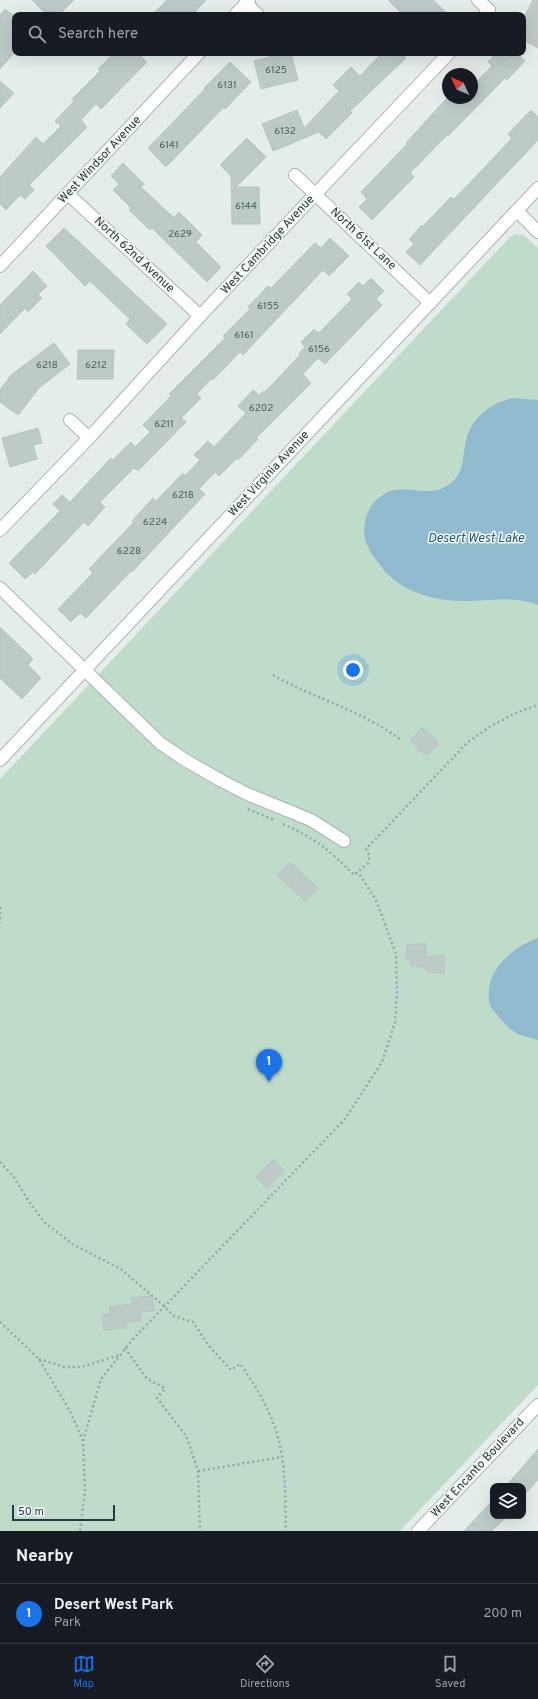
<!DOCTYPE html>
<style>
body{margin:0;font-family:Overpass,sans-serif;background:#242831;color:#f1f3f6}
.controls{position:absolute;right:12px;bottom:12px;display:grid;overflow:hidden;border-radius:8px;box-shadow:0 4px 16px #0002}
.controls button{width:36px;height:36px;display:grid;place-items:center;padding:0;border:0;border-bottom:1px solid #363941;background:#171b24;color:#f1f3f6;font:20px sans-serif}
.compass{position:absolute;left:442px;top:68px;width:36px;height:36px;border-radius:50%;background:#171b24;box-shadow:0 4px 16px #0002;rotate:314deg}
.scale{position:absolute;left:12px;bottom:10px;width:103px;box-sizing:border-box;padding-left:4px;border:2px solid #253d3a;border-top:0;font-size:11px;line-height:14px;white-space:nowrap;color:#253d3a;-webkit-text-stroke:3px #f5f9f8;paint-order:stroke}
.you{position:absolute;left:353px;top:670px;width:14px;height:14px;margin:-10px;border:3px solid #fff;border-radius:50%;background:#1a73e8;box-shadow:0 0 0 6px #1a73e833}
.badge{display:grid;place-items:center;width:26px;height:26px;border-radius:50%;background:#1a73e8;color:#fff;font-size:13px;font-weight:700}
.pin{position:absolute;translate:-50% -33px;filter:drop-shadow(0 1px 2px #0008)}
.pin::after{content:'';position:absolute;top:21px;width:14px;height:12px;background:inherit;clip-path:polygon(0 0,100% 0,50% 100%)}
.list{margin:0;padding:0;list-style:none}
h2{display:flex;justify-content:space-between;align-items:center;height:52px;margin:0;padding:0 16px;font-size:17px}
h2 small{font-size:13px;font-weight:400;color:#9ea1a6}
.list li{display:grid;grid-template-columns:26px 1fr auto;gap:12px;align-items:center;box-sizing:border-box;height:60px;padding:0 16px;border-top:1px solid #363941}
.list b{display:block;font-size:15px;white-space:nowrap}
.list p{margin:0;font-size:13px;white-space:nowrap;color:#9ea1a6}
.list em{font-size:13px;font-style:normal;color:#9ea1a6}
.icon{flex:none;width:22px;height:22px;fill:none;stroke:currentColor;stroke-width:2;stroke-linecap:round;stroke-linejoin:round}
.map{position:relative;flex:none;width:538px;height:1531px;overflow:hidden}
.search{position:absolute;background:#171b24;box-shadow:0 4px 16px #0002;left:12px;right:12px;top:12px;height:44px;display:flex;align-items:center;gap:10px;box-sizing:border-box;padding:0 14px;border-radius:8px;color:#9ea1a6;font-size:15px}
.sheet{height:112px;background:#171b24}
nav{display:flex;justify-content:space-around;align-items:center;box-sizing:border-box;height:56px;border-top:1px solid #363941;background:#171b24;font-size:11px;color:#9ea1a6}
nav a{display:grid;justify-items:center;gap:2px}
nav .on{color:#1a73e8}
.map>svg:first-child{display:block}
.green{fill:#bfdccb}
.water{fill:#90bbce}
.building{fill:#bdcac7;stroke:#b7c6c2}
.lines{fill:none;stroke-linecap:round;stroke-linejoin:round}
.minor-casing{stroke:#a7b5b2;stroke-width:14}
.path{stroke:#87aea8;stroke-width:2.5;stroke-dasharray:2 3;stroke-linecap:butt}
.minor{stroke:#fff;stroke-width:12}
.labels{text-anchor:middle;dominant-baseline:central;stroke-width:3;stroke-linejoin:round;paint-order:stroke}
.number-label{font-size:10px;fill:#4b605d}
.street-label{font-size:12px;fill:#253d3a;stroke:#f5f9f8}
.water-label{font-size:13px;font-style:italic;fill:#225b76;stroke:#f5f9f8}
</style>
<div class="map">
<svg width="538" height="1531" viewBox="0 0 538 1531">
<rect width="100%" height="100%" fill="#e4edea"/>
<polygon class="green" points="515,234 524,235 538,248 538,1385 400,1531 0,1531 0,779 510,237"/>
<g class="water">
<path d="M 513,398 L 538,400 L 538,605 C 514,596 497,600 472,601 C 438,602 401,594 380,565 C 372,555 364,544 364,530 C 364,516 371,502 383,495 C 402,482 425,498 445,487 C 467,475 461,456 467,437 C 473,416 493,402 513,398 Z"/>
<path d="M 538,938 L 538,1040 C 532,1038 526,1037 520,1035 C 512,1032 505,1024 499,1017 C 496,1013 491,1009 490,1005 C 482,972 511,948 538,938 Z"/>
</g>
<g class="building">
<polygon points="32,0 74,0 59,15 47,15"/>
<polygon points="167,0 206,0 192,15 152,15"/>
<polygon points="388,0 433,0 449,15 403,15"/>
<polygon points="533,0 538,0 538,48 523,40 523,19"/>
<polygon points="5,9 15,17 15,52 0,69 0,15"/>
<polygon points="114,53 138,53 147,62 101,109 96,104 81,120 87,127 29,185 34,190 25,199 20,195 6,210 0,204 0,177 36,137 43,144 61,126 55,121 74,101 72,99 100,71 98,69"/>
<polygon points="284,53 291,53 298,80 261,89 254,61"/>
<polygon points="382,53 400,53 406,58 350,111 352,113 326,139 319,132 273,151 262,124 297,110 304,128 339,91 333,85 351,67 360,76"/>
<polygon points="496,53 500,53 505,58 509,53 517,53 525,61 507,80 505,78 448,136 447,135 410,173 414,177 372,220 359,207 367,199 361,192 407,144 406,143 447,98 472,98 472,86 492,66 488,62"/>
<polygon points="230,62 251,82 225,109 224,107 166,167 148,148 205,89 204,88"/>
<polygon points="0,81 14,93 0,108"/>
<polygon points="531,110 538,117 538,140 420,265 406,252 414,244 409,239 422,225 423,226 451,197 454,199 486,166 512,138 508,134"/>
<polygon points="247,138 266,157 236,187 259,187 260,224 232,224 231,176 220,165"/>
<polygon points="123,163 144,184 141,187 174,218 179,212 202,235 196,242 221,267 207,282 152,228 150,230 129,210 131,208 113,190 119,184 111,176"/>
<polygon points="64,228 167,324 147,344 126,324 130,319 90,281 85,286 46,246"/>
<polygon points="330,238 349,256 329,276 323,270 243,355 240,352 213,380 211,379 197,394 201,398 181,418 186,422 138,471 134,468 100,502 105,507 88,526 84,522 35,574 33,572 25,579 9,563 60,511 53,504 62,495 70,502 111,458 113,460 131,442 135,447 150,432 143,425 171,396 169,394 225,338 223,336 250,309 248,307 268,286 271,288 315,243 321,248"/>
<polygon points="33,271 47,286 38,295 42,298 28,312 25,308 0,334 0,305"/>
<polygon points="371,278 384,291 376,299 382,305 325,364 318,358 303,374 311,383 256,438 258,439 238,460 237,458 219,476 215,472 199,489 205,494 132,572 131,571 86,618 80,613 71,622 58,609 93,573 89,569 134,522 132,521 153,498 156,501 183,473 185,476 200,460 194,455 208,441 214,447 246,413 238,406 253,390 259,395 264,391 265,392 300,355 299,353 305,347 301,342 314,329 319,333 352,299 347,294 359,282 363,286"/>
<polygon points="54,343 70,364 39,388 18,415 0,402 0,390 12,374"/>
<polygon points="78,350 114,350 113,379 77,379"/>
<polygon points="38,428 42,443 33,445 37,459 10,467 2,438"/>
<polygon points="0,627 33,659 28,665 41,678 22,699 0,678"/>
<polygon points="423,727 437,740 438,745 428,755 423,754 410,741"/>
<polygon points="290,862 318,888 305,901 277,875"/>
<polygon points="411,944 426,944 426,957 444,955 444,973 429,972 423,967 411,965 411,959 406,959 407,945"/>
<polygon points="273,1159 284,1170 267,1188 256,1177"/>
<polygon points="152,1296 154,1311 141,1312 141,1321 126,1323 126,1328 104,1330 102,1315 110,1314 109,1307 132,1304 131,1298"/>
<polygon points="538,1449 538,1480 523,1496 523,1486 506,1486"/>
<polygon points="493,1500 493,1516 507,1516 492,1531 464,1531"/>
</g>
<g class="lines">
<defs>
<g id="minor">
<polyline points="478,0 489,10 484,15"/>
<polyline points="246,3 258,15"/>
<polyline points="235,15 249,0"/>
<polyline points="295,175 430,303"/>
<polyline points="68,194 200,316"/>
<polyline points="517,211 538,232"/>
<polyline points="0,266 199,53"/>
<polyline points="70,420 89,438"/>
<polyline points="0,530 89,438 200,316 449,53"/>
<polyline points="0,588 160,743 185,760 220,780 245,793 311,820 344,841"/>
<polyline points="0,760 538,188"/>
<polyline points="418,1531 538,1405"/>
</g>
</defs>
<use href="#minor" class="minor-casing"/>
<g class="path">
<path d="M 273,675 C 315,699 361,710 401,740"/>
<polyline points="248,809 274,820"/>
<path d="M 283,824 C 315,838 329,850 354,875 L 368,863 L 370,857 L 366,849 L 467,743 L 489,727 L 518,712 L 538,705"/>
<polyline points="0,907 0,923"/>
<path d="M 0,1162 L 13,1176 L 30,1203 L 44,1222 L 74,1245 L 121,1269 L 164,1306 L 174,1316 L 193,1322 L 209,1346 L 231,1370 L 240,1364 L 243,1368 C 262,1395 278,1425 282,1457 C 286,1481 285,1507 286,1531"/>
<polyline points="0,1322 39,1359 70,1411 83,1441 85,1492 80,1531"/>
<polyline points="125,1348 147,1379 163,1387 165,1389 157,1398 186,1436 190,1447 198,1471 200,1531"/>
<polyline points="39,1359 65,1367 81,1367 119,1355"/>
<polyline points="83,1441 101,1379 133,1339 345,1119 382,1062 395,1022 397,993 396,954 376,900 358,872"/>
<polyline points="198,1471 282,1457"/>
</g>
<use href="#minor" class="minor"/>
</g>
<g class="labels">
<g class="number-label">
<text x="276" y="70">6125</text>
<text x="227" y="85">6131</text>
<text x="285" y="131">6132</text>
<text x="169" y="145">6141</text>
<text x="246" y="206">6144</text>
<text x="180" y="234">2629</text>
<text x="268" y="306">6155</text>
<text x="244" y="335">6161</text>
<text x="319" y="349">6156</text>
<text x="47" y="365">6218</text>
<text x="96" y="365">6212</text>
<text x="261" y="408">6202</text>
<text x="164" y="424">6211</text>
<text x="183" y="495">6218</text>
<text x="155" y="522">6224</text>
<text x="129" y="551">6228</text>
</g>
<g class="street-label">
<text transform="translate(100 160) rotate(-47)">West Windsor Avenue</text>
<text transform="translate(363 239) rotate(43)">North 61st Lane</text>
<text transform="translate(268 245) rotate(-47)">West Cambridge Avenue</text>
<text transform="translate(134 255) rotate(43)">North 62nd Avenue</text>
<text transform="translate(269 474) rotate(-47)">West Virginia Avenue</text>
<text transform="translate(478 1468) rotate(-47)">West Encanto Boulevard</text>
</g>
<g class="water-label">
<text x="476" y="539">Desert West Lake</text>
</g>
</g>
</svg>
<div class="controls">
<button><svg class="icon" aria-label="layers" viewBox="0 0 24 24"><path d="M12 4l9 5-9 5-9-5zM3 14l9 5 9-5"/></svg></button>
</div>
<svg class="compass" viewBox="-18 -18 36 36"><path d="M0-13l5 13h-10z" fill="#e53935"/><path d="M0 13l5-13h-10z" fill="#9ea1a6"/></svg>
<div class="scale">50 m</div>
<div class="you"></div>
<div class="pin badge" style="left:269px;top:1082px">1</div>
<div class="search"><svg class="icon" aria-label="search" viewBox="0 0 24 24"><circle cx="10" cy="10" r="6"/><path d="M15 15l6 6"/></svg>Search here</div>
</div>
<section class="sheet">
<h2>Nearby<small></small></h2>
<ul class="list">
<li><span class="badge">1</span><div><b>Desert West Park</b><p>Park</p></div><em>200 m</em></li>
</ul>
</section>
<nav>
<a class="on"><svg class="icon" aria-label="map" viewBox="0 0 24 24"><path d="M3 6l6-2 6 2 6-2v14l-6 2-6-2-6 2zM9 4v14M15 6v14"/></svg>Map</a>
<a><svg class="icon" aria-label="directions" viewBox="0 0 24 24"><path d="M12 3l9 9-9 9-9-9zM9 14v-3h6M13 9l2 2-2 2"/></svg>Directions</a>
<a><svg class="icon" aria-label="saved" viewBox="0 0 24 24"><path d="M7 4h10v16l-5-4-5 4z"/></svg>Saved</a>
</nav>
